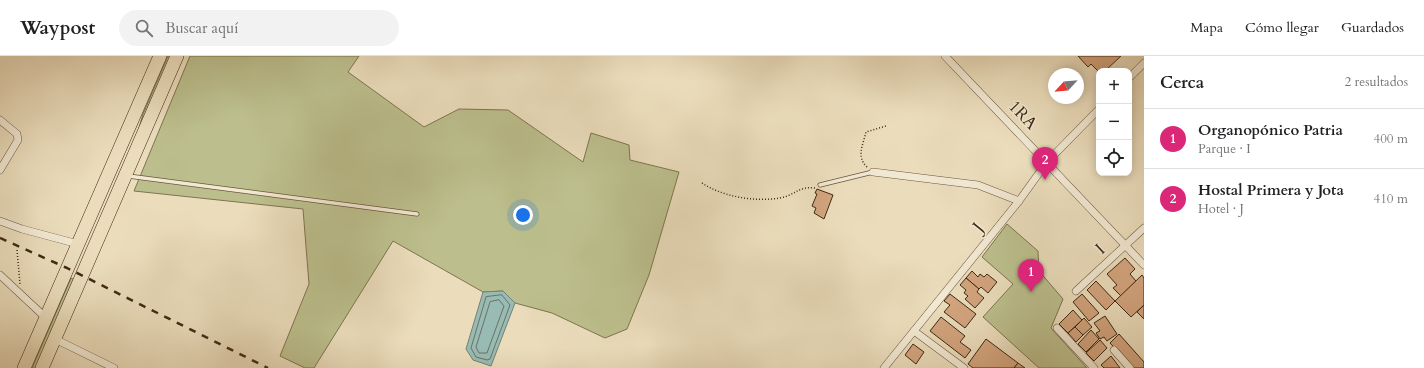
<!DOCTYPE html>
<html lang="es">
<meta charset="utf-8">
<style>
body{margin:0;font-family:Cardo,serif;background:#f2f2f2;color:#202124}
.controls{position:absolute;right:12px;top:12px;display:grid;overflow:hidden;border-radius:8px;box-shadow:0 2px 10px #0003}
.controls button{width:36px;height:36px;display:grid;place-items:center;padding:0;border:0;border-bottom:1px solid #e0e0e0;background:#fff;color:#202124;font:20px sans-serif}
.compass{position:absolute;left:1048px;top:12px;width:36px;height:36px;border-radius:50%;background:#fff;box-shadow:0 2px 10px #0003;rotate:244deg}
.you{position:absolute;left:523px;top:159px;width:14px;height:14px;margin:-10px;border:3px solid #fff;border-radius:50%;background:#1a73e8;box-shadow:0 0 0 6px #1a73e833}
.badge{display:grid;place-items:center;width:26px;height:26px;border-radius:50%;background:#db2777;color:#fff;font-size:13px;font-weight:700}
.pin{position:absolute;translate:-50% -33px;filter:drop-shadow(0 1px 2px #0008)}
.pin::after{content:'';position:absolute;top:21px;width:14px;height:12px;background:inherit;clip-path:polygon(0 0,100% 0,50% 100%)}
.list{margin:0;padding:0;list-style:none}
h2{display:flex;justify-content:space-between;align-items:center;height:52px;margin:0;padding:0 16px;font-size:17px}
h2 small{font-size:13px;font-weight:400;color:#757577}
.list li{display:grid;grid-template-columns:26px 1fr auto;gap:12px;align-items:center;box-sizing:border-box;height:60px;padding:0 16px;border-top:1px solid #e0e0e0}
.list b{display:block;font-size:15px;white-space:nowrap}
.list p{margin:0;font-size:13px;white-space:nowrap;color:#757577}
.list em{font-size:13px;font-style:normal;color:#757577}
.icon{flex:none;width:22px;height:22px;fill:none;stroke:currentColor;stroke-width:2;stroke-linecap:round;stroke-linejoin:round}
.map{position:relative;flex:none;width:1144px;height:312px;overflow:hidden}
header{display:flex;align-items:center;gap:24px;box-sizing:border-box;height:56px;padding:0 20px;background:#fff;border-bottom:1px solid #e0e0e0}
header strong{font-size:19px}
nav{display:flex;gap:22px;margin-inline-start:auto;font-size:14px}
.search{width:280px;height:36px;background:#f2f2f2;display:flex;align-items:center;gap:10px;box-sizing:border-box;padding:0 14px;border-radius:22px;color:#757577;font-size:15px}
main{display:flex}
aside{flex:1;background:#fff}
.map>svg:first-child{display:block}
.green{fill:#bcbf8d;stroke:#7e7450}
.water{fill:#98bbb4;stroke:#748174}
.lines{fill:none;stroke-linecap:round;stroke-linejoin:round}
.shore{stroke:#6c7264;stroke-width:1}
.building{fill:#d3a57f;stroke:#3f2a14}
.lane-casing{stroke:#6a573e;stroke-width:5}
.street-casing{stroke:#6a573e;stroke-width:8}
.highway-casing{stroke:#3f2a14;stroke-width:14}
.path{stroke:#3f2a14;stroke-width:1.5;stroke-dasharray:1 2;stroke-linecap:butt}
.lane{stroke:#f2e9d3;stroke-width:3.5}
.street{stroke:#f2e9d3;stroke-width:7}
.highway{stroke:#ebddbc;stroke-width:13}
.rail{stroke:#3f2a14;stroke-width:2.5;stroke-dasharray:7 7;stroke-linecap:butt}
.labels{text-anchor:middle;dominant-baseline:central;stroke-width:3;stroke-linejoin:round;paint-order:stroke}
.street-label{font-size:17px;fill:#3f2a14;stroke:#f2e9d3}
</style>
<header>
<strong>Waypost</strong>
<div class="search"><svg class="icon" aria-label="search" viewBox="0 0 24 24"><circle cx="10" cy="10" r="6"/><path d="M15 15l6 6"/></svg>Buscar aquí</div>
<nav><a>Mapa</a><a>Cómo llegar</a><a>Guardados</a></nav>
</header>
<main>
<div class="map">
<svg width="1144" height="312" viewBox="0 0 1144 312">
<rect width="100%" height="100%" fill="#ebddbc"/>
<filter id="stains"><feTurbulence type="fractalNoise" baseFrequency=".005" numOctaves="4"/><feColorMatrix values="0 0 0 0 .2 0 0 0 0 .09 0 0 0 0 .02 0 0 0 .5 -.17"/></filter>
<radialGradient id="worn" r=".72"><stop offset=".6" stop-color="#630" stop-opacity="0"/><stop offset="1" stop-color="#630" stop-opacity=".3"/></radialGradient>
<g class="green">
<polygon points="168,0 172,0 133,93 143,58"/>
<polygon points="190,0 359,0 348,16 424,71 459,53 508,54 583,106 591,77 629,89 630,104 679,116 649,219 627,273 605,282 552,257 515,247 503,235 483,236 393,185 314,312 305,312 280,300 309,228 303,153 134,135"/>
<polygon points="1007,168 1038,195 1039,215 1063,243 1051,272 1087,312 1039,312 983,261 1013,228 982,201"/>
<polygon points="71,222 75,224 36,312 32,312"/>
</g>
<polygon class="water" points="503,235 515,247 491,310 473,304 466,293 483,236"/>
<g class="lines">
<g class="shore">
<polygon points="502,239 510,249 490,303 487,304 476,301 471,292 486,241"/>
<polygon points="499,244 504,250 487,297 479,297 476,291 490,246"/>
</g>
</g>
<g class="building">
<polygon points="1078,0 1121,0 1105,15 1099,16 1091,8 1088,11"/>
<polygon points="817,133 833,139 824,163 814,157 816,152 812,150 817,138 815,137"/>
<polygon points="1125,202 1135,213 1130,218 1136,225 1121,240 1113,232 1117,229 1107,218"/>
<polygon points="972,215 978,221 980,218 984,221 987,218 997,226 988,237 981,231 979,233 966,222"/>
<polygon points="1142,219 1144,222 1144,249 1131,261 1115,245"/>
<polygon points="966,222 979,233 977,236 984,242 975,252 965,243 968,240 964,237 966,234 960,229"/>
<polygon points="1096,225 1115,245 1106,254 1087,234"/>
<polygon points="950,238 976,258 965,272 944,256 950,249 944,245"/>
<polygon points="1082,238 1099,257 1089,265 1073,246"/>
<polygon points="1144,249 1144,263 1137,256"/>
<polygon points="1073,254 1082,264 1068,277 1059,268"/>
<polygon points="1105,260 1117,278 1107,285 1104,281 1100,283 1096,277 1100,275 1094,267"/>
<polygon points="941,261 965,280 960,286 971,294 965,302 930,275"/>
<polygon points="1084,262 1092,271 1083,279 1075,271"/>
<polygon points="1075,271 1083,279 1076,286 1068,277"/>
<polygon points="1091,274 1099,283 1086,296 1078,288"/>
<polygon points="1119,278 1144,306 1144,312 1133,312 1110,287"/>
<polygon points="986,283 1018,307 1014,312 973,312 968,308"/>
<polygon points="1100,284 1107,292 1094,305 1086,297"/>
<polygon points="913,288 924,296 916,308 905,299"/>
<polygon points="1111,300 1120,312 1104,312 1101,309"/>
<polygon points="1018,307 1025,312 1014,312"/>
</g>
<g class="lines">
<defs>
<g id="lane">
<polyline points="128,120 417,158"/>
<polyline points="820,129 873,116"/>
</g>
<g id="street">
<polyline points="945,0 1144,209"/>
<polyline points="1129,22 1144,7"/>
<polyline points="0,64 17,78 18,84 0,114"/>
<polyline points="873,116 978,129 1019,145"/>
<polyline points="0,165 22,173 78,188"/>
<polyline points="0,219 45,261"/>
<polyline points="1076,235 1144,172"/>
<polyline points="1057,272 1094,312"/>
<polyline points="914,275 964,312"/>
<polyline points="55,283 114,312"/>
<polyline points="1114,294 1130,312"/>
<polyline points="884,312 1019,145 1047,106 1099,53"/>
</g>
<g id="highway">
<polyline points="24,312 160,0"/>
<polyline points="42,312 177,0"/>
</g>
</defs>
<use href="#lane" class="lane-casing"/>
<use href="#street" class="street-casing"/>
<use href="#highway" class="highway-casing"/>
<g class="path">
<path d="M 867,111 C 856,101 863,89 866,76 L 886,70"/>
<path d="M 702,127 C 723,141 755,146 780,142 C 796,139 798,130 815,132"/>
<polyline points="17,194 20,228"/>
</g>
<use href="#lane" class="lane"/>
<use href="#street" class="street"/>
<use href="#highway" class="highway"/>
<polyline class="rail" points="0,182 67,212 268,312"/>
</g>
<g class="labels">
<g class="street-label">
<text transform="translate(1023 59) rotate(46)">1RA</text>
<text transform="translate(978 171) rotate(-51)">J</text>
<text transform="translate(1100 193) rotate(-43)">I</text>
</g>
</g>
<rect width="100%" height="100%" filter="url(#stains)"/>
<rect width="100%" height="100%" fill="url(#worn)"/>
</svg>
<div class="controls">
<button>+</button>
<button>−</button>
<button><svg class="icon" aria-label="locate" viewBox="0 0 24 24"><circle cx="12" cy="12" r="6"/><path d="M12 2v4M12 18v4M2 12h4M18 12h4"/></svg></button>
</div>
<svg class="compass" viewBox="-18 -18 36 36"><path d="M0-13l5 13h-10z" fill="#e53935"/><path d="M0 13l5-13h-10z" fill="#757577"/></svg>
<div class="you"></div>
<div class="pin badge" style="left:1031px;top:236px">1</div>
<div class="pin badge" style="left:1045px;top:124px">2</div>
</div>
<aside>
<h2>Cerca<small>2 resultados</small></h2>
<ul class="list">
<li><span class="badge">1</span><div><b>Organopónico Patria</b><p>Parque · I</p></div><em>400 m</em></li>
<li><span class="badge">2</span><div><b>Hostal Primera y Jota</b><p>Hotel · J</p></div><em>410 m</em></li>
</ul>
</aside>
</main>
